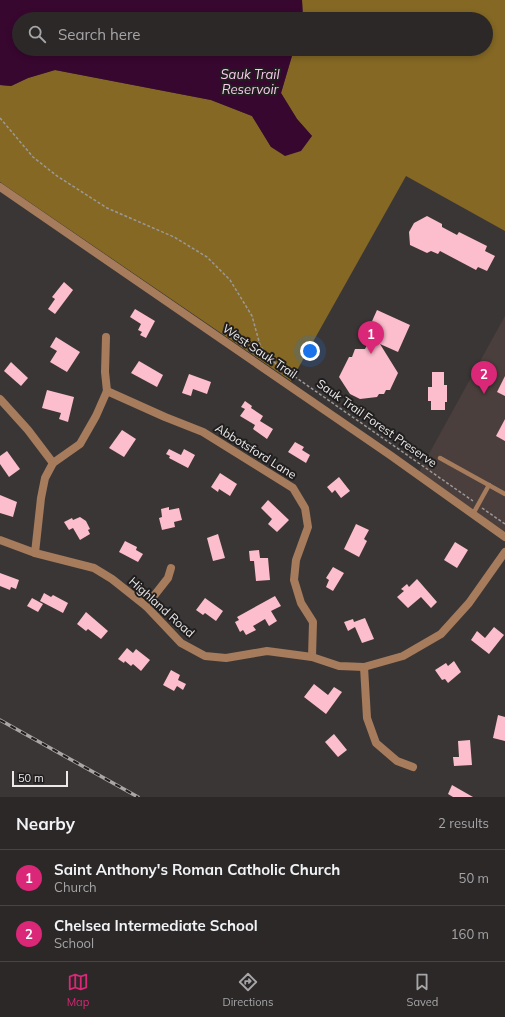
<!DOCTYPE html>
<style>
body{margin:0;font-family:Mulish,sans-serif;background:#383434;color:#f1f3f6}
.scale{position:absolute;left:12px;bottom:10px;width:56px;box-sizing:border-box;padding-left:4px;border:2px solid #ece9e9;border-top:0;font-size:11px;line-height:14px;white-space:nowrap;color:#ece9e9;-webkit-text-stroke:3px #201e1e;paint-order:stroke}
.you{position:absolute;left:310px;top:351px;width:14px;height:14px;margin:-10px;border:3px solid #fff;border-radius:50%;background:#1a73e8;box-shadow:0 0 0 6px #1a73e833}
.badge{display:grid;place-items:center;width:26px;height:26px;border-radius:50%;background:#db2777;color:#fff;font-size:13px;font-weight:700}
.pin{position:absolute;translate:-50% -33px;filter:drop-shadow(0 1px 2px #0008)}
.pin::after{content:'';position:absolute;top:21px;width:14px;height:12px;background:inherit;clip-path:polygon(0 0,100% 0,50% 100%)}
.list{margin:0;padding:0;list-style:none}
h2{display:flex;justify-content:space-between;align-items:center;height:52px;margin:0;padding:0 16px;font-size:17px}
h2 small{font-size:13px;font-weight:400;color:#a6a6a8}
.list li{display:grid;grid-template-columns:26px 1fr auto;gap:12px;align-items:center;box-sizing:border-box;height:56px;padding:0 16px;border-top:1px solid #484445}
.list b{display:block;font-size:15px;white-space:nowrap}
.list p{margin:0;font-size:13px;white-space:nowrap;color:#a6a6a8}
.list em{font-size:13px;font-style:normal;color:#a6a6a8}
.icon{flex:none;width:22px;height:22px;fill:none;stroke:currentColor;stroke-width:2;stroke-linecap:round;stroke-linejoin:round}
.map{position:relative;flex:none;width:505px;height:797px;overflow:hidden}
.search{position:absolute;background:#2c2828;box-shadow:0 2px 6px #0003;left:12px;right:12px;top:12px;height:44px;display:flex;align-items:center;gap:10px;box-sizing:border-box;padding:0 14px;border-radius:22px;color:#a6a6a8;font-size:15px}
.sheet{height:164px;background:#2c2828}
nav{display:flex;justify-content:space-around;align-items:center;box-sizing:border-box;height:56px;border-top:1px solid #484445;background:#2c2828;font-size:11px;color:#a6a6a8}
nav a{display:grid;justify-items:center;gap:2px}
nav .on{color:#db2777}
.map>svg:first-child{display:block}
.built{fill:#4a3f3d}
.forest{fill:#856824}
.water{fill:#380730}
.building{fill:#fcbdcc}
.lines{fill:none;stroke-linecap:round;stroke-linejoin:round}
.path{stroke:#9b9898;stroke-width:1.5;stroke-dasharray:3 2;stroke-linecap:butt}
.service{stroke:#a67c5c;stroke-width:4.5}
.minor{stroke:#a67c5c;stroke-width:8}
.rail-casing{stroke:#aaa6a6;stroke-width:3.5}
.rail{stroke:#201e1e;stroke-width:2;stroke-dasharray:6;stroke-linecap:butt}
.labels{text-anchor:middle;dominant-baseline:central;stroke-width:4;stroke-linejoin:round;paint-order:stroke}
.street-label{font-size:12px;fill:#ece9e9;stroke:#201e1e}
.water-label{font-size:13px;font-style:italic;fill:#fbcaef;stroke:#201e1e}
</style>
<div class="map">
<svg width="505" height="797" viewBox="0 0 505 797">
<rect width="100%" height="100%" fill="#3b3636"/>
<polygon class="built" points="505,316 505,532 419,472"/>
<polygon class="forest" points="302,0 505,0 505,231 406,176 291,381 0,182 0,85 11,86 28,78 55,70 211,100 252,116 271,147 312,136 297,119 281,93 294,49 486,49 486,19 303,19"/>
<polygon class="water" points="0,0 302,0 303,19 19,19 19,49 294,49 281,93 297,119 312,136 301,151 285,156 271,147 252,116 211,100 55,70 28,78 11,86 0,85"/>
<g class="building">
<polygon points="427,216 442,224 442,227 457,235 459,232 487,246 485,251 495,256 487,271 478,267 476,270 440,251 438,254 431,251 427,253 410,245 409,232 414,223"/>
<polygon points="64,282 73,290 55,314 48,309 55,299 52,297"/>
<polygon points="135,309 155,321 146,338 140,335 142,332 138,330 141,324 130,317"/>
<polygon points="377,310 410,325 398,352 380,344 398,373 390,390 386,390 384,394 379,394 377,397 360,399 350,394 339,377 349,357 352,357 355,349 365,349 370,339 365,337"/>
<polygon points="56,337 80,352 67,372 50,362 57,351 50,347"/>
<polygon points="139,361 163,375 157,387 131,373"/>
<polygon points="11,362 28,378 21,386 4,371"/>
<polygon points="432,372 444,372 444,385 447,385 447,402 445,402 445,410 431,410 431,401 428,401 428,387 432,387"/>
<polygon points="189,374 211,382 207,394 193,389 191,396 182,393"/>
<polygon points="505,376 505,396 497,392"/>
<polygon points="47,390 74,397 68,422 59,419 61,413 42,408"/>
<polygon points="245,401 252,406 251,408 263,416 260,421 273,429 267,439 253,429 255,425 240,416 245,409 241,407"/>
<polygon points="505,419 505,441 496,436"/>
<polygon points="122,430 136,439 124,457 109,448"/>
<polygon points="295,442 304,447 302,450 310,455 306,463 288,452"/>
<polygon points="169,449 181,455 184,449 195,455 188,468 169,458 170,456 166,454"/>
<polygon points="7,451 20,469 9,477 0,464 0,456"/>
<polygon points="220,473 237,484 230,496 219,489 218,492 211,487"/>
<polygon points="339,477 350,491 341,498 335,490 332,493 327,487"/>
<polygon points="0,495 17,502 13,517 0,513"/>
<polygon points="268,500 289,520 277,532 268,524 272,519 261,508"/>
<polygon points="169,507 169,510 179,508 182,520 174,522 175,527 162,530 159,518 162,517 161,509"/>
<polygon points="80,517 86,521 90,529 88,530 90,534 80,540 73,528 69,530 64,522 72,518 73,520"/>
<polygon points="356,524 369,530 364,539 367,541 359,557 344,549"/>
<polygon points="218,534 225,558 213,561 207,538"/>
<polygon points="125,541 137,547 136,550 143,554 138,562 119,552"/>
<polygon points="455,542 468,550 457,568 444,560"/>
<polygon points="259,550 260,558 268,558 270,580 256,581 254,561 250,561 249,551"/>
<polygon points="333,567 344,573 333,591 326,587 329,580 326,578"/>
<polygon points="0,573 19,580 16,589 11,587 10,590 0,586"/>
<polygon points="417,579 437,602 431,608 421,597 408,608 397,597 404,591 401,589 407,584 409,587"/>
<polygon points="44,593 51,597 53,595 68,603 63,613 40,601"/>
<polygon points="275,596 281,606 271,611 277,621 269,626 265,619 253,626 256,630 246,635 243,630 240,632 235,622 239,620 237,617"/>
<polygon points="32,598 43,604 38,612 27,606"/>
<polygon points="205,598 223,611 216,621 205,613 203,615 196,610"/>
<polygon points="86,612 108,631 101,639 88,629 86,631 77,624"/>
<polygon points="365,618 374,639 362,643 355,627 348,631 344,622 353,619 354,622"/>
<polygon points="494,627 504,635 489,654 471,640 477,631 485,638"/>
<polygon points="127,648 133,653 136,649 150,660 141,671 133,664 131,666 125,661 124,663 118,659"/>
<polygon points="454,661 461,672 448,683 445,679 442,680 435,670 446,663 448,666"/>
<polygon points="171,670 180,675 178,680 186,684 183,690 177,686 174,691 163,685"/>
<polygon points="314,684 328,695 334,687 342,692 326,714 304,697"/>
<polygon points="498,715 505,717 505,741 493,738"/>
<polygon points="334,734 347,750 338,757 325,742"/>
<polygon points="470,740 472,765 454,766 453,757 459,757 458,741"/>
<polygon points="452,785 473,797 453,797 448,794"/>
</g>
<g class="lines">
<g class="path">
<polyline points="0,118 33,157 57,176 107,208 174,237 207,257 230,280 252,316 260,345 268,358 473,501"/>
<polyline points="482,508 505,524"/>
</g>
<g class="service">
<polyline points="440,458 505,494"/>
<polyline points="473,514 489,485"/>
</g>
<g class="minor">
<polyline points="0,187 390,455 505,537"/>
<polyline points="107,391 165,417 203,432 293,488 305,508 308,527 296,560 294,580 301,603 313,622 312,657"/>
<polyline points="0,399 28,430 53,463"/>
<polyline points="0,540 35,553 94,568 112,579 146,606 181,643 205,656 226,658 267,651 312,657 339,666 364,667 403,656 441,634 469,603 505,552"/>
<polyline points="35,553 41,498 45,478 53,463 80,444 96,416 107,391 105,372 106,337"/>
<polyline points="146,606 168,578 171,568"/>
<polyline points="364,667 367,718 376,743 397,761 413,767"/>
</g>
<defs>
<polyline id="rail" points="0,720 138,797"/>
</defs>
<use href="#rail" class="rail-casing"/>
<use href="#rail" class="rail"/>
</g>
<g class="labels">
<g class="street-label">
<text transform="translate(260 351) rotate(34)">West Sauk Trail</text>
<text transform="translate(377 423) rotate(35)">Sauk Trail Forest Preserve</text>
<text transform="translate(256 451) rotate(32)">Abbotsford Lane</text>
<text transform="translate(162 607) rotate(42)">Highland Road</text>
</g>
<g class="water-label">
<text x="250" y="74">Sauk Trail<tspan x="250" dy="15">Reservoir</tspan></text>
</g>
</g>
</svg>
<div class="scale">50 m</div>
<div class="you"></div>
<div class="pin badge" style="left:371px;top:354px">1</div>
<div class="pin badge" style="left:484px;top:394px">2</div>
<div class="search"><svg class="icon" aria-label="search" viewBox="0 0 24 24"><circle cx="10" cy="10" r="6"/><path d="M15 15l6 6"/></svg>Search here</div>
</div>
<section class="sheet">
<h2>Nearby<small>2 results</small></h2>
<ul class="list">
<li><span class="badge">1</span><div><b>Saint Anthony's Roman Catholic Church</b><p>Church</p></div><em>50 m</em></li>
<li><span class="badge">2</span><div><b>Chelsea Intermediate School</b><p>School</p></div><em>160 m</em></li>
</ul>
</section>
<nav>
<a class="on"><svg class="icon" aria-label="map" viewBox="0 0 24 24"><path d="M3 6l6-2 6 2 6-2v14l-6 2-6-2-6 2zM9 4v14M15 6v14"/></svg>Map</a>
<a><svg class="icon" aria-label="directions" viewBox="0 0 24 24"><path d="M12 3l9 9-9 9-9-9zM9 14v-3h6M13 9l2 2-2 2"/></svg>Directions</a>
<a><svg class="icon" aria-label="saved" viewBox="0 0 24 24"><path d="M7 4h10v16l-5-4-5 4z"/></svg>Saved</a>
</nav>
